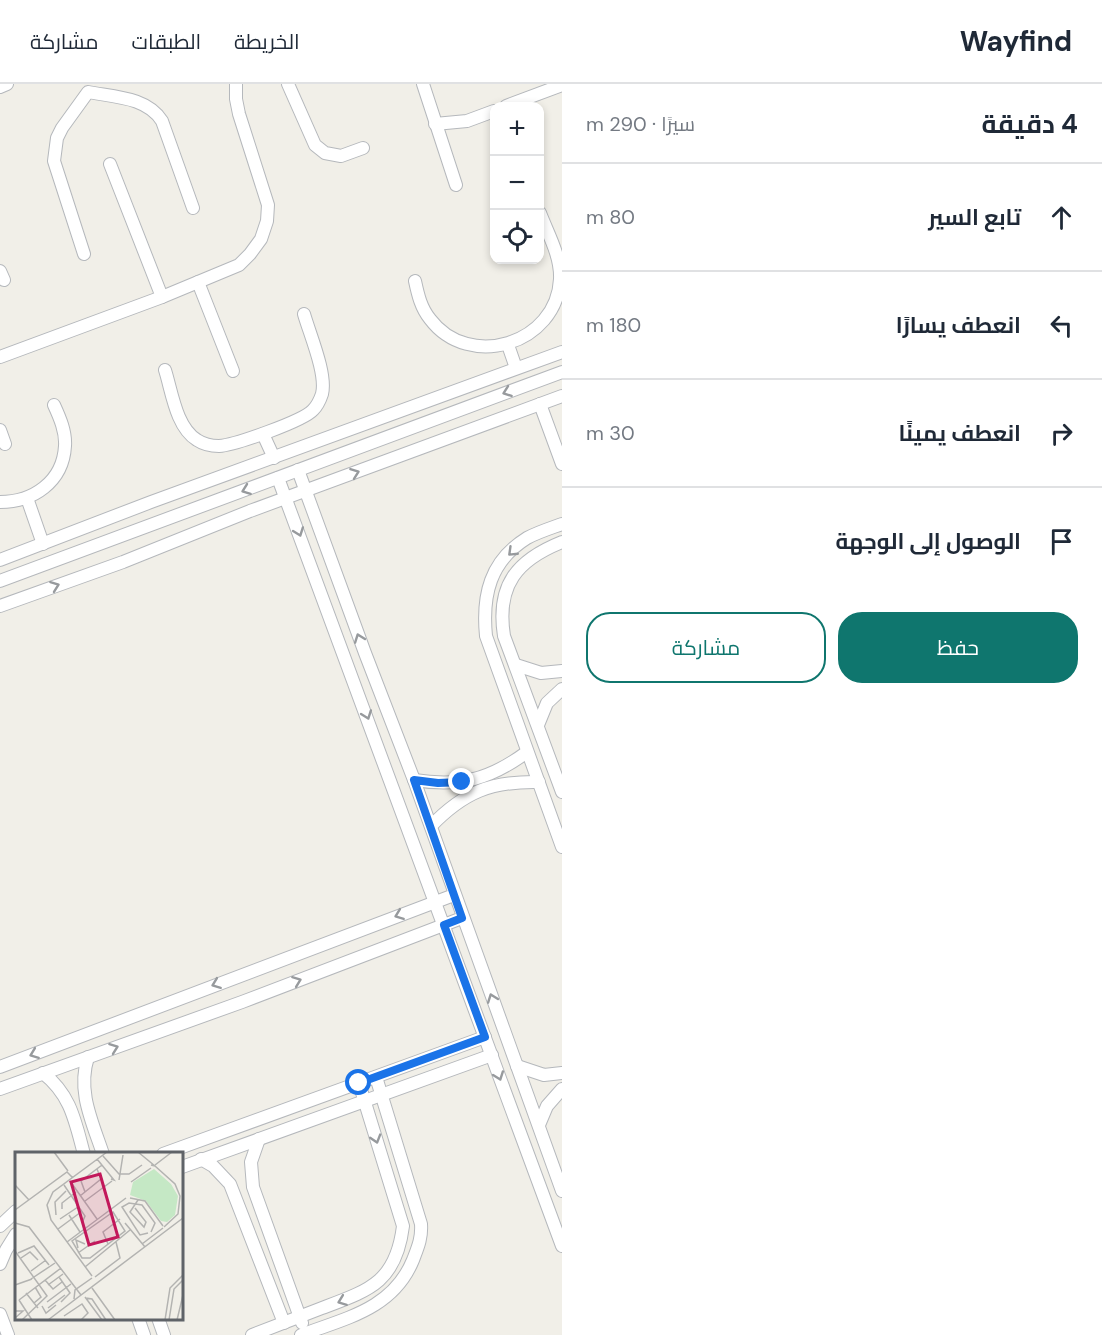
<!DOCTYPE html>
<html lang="ar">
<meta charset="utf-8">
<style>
body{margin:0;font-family:"DM Sans",Cairo,sans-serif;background:#f6f6f7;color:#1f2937;direction:rtl}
.controls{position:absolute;right:18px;top:18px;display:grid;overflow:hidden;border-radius:12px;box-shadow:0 3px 9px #0003}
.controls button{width:54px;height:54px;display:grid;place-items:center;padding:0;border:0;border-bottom:2px solid #e0e1e3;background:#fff;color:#1f2937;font:30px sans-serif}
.stop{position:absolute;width:18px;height:18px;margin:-14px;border:4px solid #1a73e8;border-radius:50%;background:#fff}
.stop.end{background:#1a73e8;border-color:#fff;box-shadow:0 2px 6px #0008}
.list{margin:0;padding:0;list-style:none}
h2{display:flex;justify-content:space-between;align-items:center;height:78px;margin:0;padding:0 24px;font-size:26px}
h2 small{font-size:20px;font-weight:400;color:#747a83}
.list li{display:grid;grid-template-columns:39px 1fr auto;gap:18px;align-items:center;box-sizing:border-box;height:108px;padding:0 24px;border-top:2px solid #e0e1e3}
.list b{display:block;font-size:22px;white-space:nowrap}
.list em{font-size:20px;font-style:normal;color:#747a83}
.actions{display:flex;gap:12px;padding:18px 24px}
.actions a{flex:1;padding:14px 0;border:2px solid #0f766e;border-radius:24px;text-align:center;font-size:21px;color:#0f766e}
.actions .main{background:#0f766e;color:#fff}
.icon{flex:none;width:33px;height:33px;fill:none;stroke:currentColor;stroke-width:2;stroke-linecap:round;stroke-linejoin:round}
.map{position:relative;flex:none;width:562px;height:1251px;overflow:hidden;direction:ltr}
header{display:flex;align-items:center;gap:36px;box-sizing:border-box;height:84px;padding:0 30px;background:#fff;border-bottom:2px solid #e0e1e3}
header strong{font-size:28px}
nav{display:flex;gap:33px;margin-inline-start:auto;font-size:21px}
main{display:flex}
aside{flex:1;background:#fff}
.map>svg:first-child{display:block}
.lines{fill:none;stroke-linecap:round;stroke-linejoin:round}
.minor-casing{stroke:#b5b8bc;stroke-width:14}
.minor{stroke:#fff;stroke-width:12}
.oneway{stroke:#979a9d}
.route{stroke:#1a73e8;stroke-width:8}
.inset-road{fill:none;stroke:#b3b3b1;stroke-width:1.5}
.view{fill:#c2185b;fill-opacity:0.15;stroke:#c2185b;stroke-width:3}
.inset-edge{fill:none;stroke:#5f6368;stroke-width:3}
</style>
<header>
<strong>Wayfind</strong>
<nav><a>الخريطة</a><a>الطبقات</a><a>مشاركة</a></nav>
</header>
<main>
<aside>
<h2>4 دقيقة<small>سيرًا · 290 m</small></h2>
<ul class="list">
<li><svg class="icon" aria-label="ahead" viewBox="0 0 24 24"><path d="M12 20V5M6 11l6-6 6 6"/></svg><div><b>تابع السير</b></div><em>80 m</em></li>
<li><svg class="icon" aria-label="left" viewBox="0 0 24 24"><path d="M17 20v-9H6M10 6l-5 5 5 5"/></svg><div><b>انعطف يسارًا</b></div><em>180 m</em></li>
<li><svg class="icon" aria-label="right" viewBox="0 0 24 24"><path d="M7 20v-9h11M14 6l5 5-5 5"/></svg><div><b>انعطف يمينًا</b></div><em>30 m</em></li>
<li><svg class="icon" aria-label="arrive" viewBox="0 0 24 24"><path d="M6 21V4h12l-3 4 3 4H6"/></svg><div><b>الوصول إلى الوجهة</b></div></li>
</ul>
<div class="actions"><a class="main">حفظ</a><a>مشاركة</a></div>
</aside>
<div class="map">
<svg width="562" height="1251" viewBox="0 0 562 1251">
<rect width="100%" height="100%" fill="#f1efe8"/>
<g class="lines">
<defs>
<g id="minor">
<polyline points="288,0 315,61 325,69 341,72 363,64"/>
<polyline points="423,0 456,101"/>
<polyline points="0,3 7,0"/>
<polyline points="506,22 562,1"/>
<polyline points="435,40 467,37 494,27"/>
<polyline points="110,80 162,213"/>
<path d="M 84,170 L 54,77 L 57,54 L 62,44 L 88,8 C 114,13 147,13 162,37 L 193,124"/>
<polyline points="0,187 4,196"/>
<path d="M 415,197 C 418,211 421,224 430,235 C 469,287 557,260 560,195 C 561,172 548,150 540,129"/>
<polyline points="198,198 233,287"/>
<polyline points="508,261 516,284"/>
<polyline points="0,273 162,213 239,181 250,170 261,155 267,137 268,121 239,30 236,15 236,0"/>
<path d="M 165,286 C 172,308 176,343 197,356 C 203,360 212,362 219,362 C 235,361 303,337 313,326 C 317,322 320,316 322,310 C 327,290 310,251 304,230"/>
<polyline points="540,320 562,380"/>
<polyline points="0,346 5,360"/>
<polyline points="263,350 274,374"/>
<polyline points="298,386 365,569 414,696 562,1107"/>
<polyline points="278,394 562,1162"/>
<polyline points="27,414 43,460"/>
<path d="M 0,418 C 33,418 63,398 65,362 C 66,348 60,334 54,321"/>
<path d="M 562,440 C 551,444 538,448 527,454 C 490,477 482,511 486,552 L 562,763"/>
<path d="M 562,458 C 517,476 496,501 504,552 L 562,708"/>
<polyline points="0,476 151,418 562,268"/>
<polyline points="0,497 562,288"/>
<polyline points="0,522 123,478 250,427 562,312"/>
<polyline points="516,581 541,589 562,587"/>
<polyline points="538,641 547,619 562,605"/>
<path d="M 414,696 C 460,703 489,696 527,668"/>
<path d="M 431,742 C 464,708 491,697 539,698"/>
<path d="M 88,973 C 77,1007 92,1037 103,1070"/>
<polyline points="517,982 544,991 562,989"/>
<polyline points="0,983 454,811"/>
<path d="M 43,989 C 71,1011 75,1037 84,1070"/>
<polyline points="0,1005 242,918 462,834"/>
<polyline points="539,1041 547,1022 562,1005"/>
<polyline points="259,1055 251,1078 253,1103 302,1239"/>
<polyline points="163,1070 485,953"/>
<polyline points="201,1075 213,1082 230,1100 284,1239"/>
<polyline points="182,1083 492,971"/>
<polyline points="0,1142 16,1127"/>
<polyline points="0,1180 6,1166 16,1150"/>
<polyline points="0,1230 8,1251"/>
<polyline points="138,1234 144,1251"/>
<polyline points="158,1234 164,1251"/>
<path d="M 252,1251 C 275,1242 299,1233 322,1224 C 370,1206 396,1198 403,1142 L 359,999"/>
<path d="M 301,1251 C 346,1234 393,1225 413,1176 C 418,1163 422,1154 421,1140 L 376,993"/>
</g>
</defs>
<use href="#minor" class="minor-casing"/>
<use href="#minor" class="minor"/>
</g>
<defs><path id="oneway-chevron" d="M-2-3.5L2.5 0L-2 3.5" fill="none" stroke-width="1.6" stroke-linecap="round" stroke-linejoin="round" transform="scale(1.5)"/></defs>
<g class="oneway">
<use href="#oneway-chevron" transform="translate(507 308) rotate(160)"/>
<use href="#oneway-chevron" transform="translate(355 389) rotate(-20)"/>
<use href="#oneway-chevron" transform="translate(246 406) rotate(160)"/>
<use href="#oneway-chevron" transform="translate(299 448) rotate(70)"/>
<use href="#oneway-chevron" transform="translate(512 468) rotate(136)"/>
<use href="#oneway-chevron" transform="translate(55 502) rotate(-20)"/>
<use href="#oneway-chevron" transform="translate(359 554) rotate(-110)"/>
<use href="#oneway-chevron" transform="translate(367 631) rotate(70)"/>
<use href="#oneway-chevron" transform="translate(399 831) rotate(159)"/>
<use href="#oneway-chevron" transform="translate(297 897) rotate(-21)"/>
<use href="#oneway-chevron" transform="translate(216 900) rotate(159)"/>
<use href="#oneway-chevron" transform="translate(492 914) rotate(-110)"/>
<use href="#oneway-chevron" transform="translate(114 964) rotate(-20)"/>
<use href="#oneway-chevron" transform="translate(34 970) rotate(159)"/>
<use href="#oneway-chevron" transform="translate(499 992) rotate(70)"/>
<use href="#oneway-chevron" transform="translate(376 1055) rotate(73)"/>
<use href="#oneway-chevron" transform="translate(342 1217) rotate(159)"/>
</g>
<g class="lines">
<polyline class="route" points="359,999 485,953 444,841 462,834 414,696 438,699 462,698"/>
</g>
<g transform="translate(15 1068)">
<rect width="168" height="168" fill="#f1efe8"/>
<path d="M 139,17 L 156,32 L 163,44 L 160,63 L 152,70 L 146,69 L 131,49 L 115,43 L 118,30 Z" fill="#c5e8c5"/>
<path class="inset-road" d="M 39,0 L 53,19M 123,0 L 140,14 L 136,13M 88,4 L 104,22 L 114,22 L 127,13M 82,7 L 99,28 L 96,27M 140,13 L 157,0M 140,14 L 160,32 L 165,44 L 163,62 L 149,75M 104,28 L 108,3M 55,29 L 82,67M 116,30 L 136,16M 0,33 L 14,48M 49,33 L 70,64 L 67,71M 70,40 L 66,29 L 87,13M 65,44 L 86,27 L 82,17M 115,46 L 130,49 L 148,74M 70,49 L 97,29M 120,56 L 131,70 L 129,75 L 115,60 L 123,48M 47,57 L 47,51 L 61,40M 0,58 L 52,20 L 58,26M 98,60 L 110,79 L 75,106 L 67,106 L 57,89 ZM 41,63 L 40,50 L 51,39M 54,63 L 65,80M 45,67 L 63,55M 0,71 L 14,75 L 66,143M 110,71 L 130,95M 43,77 L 66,60M 133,81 L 125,83 L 107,55 L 114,51 L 127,53 L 140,71 L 136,80M 52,90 L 111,46M 93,92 L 88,80 L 105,67M 127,92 L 148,76M 63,96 L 61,88 L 70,92M 0,99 L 32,144 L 7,168M 3,101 L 19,94 L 34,113M 63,101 L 80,89M 6,106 L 15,100 L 23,108M 70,115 L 115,78M 16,119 L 31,108M 77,124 L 36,68 L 32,53 L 38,40 L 92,0M 44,125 L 55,141 L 46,150M 80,125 L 105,106 L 101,90M 16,127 L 40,111M 30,128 L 38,137 L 47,130M 0,133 L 17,127M 33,133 L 48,122M 77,136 L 100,168M 11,141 L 23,156M 70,145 L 87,168M 71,146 L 77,147 L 91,168M 59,147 L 60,138 L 77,126M 4,148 L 46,116M 4,148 L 17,168M 32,150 L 56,132M 19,151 L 26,145 L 20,135M 27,154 L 31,161 L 41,153M 33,156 L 50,143M 0,159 L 8,159 L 0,166M 49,164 L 67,152 L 73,161 L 66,168M 33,168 L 168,66M 150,168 L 155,136 L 168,123M 154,168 L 159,137 L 168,128M 162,168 L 168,143"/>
<path class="view" d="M 85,22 L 103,85 L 74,93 L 56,30 Z"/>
<rect width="168" height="168" class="inset-edge"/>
</g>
</svg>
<div class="controls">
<button>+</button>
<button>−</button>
<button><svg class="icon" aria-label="locate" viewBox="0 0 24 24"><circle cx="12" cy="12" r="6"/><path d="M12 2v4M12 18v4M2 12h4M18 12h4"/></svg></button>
</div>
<div class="stop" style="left:359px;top:999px"></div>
<div class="stop end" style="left:462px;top:698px"></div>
</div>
</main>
